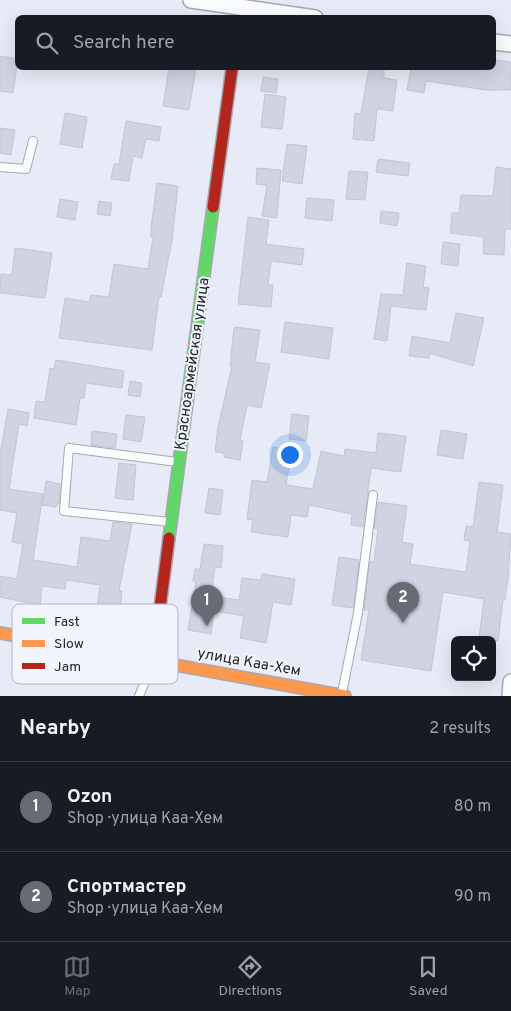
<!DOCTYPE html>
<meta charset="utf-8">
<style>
body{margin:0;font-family:Overpass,sans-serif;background:#20242c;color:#f1f3f6}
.controls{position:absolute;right:15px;bottom:15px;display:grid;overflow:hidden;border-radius:8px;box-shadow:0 5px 20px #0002}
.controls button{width:45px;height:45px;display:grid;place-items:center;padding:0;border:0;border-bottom:1px solid #363941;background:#171b24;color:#f1f3f6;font:25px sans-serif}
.you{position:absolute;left:289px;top:454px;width:18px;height:18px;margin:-12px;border:4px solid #fff;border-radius:50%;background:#1a73e8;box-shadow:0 0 0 8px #1a73e833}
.badge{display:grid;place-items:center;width:32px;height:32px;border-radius:50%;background:#686a74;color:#fff;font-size:16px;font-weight:700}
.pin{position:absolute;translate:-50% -41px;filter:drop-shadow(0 1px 2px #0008)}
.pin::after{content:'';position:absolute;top:26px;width:18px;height:15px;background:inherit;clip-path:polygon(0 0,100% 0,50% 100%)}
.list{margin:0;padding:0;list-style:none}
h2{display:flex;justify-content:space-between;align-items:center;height:65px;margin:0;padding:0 20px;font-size:21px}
h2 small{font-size:16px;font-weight:400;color:#9ea1a6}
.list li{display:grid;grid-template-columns:32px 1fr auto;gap:15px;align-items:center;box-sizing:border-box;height:90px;padding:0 20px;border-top:1px solid #363941}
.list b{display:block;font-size:19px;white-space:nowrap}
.list p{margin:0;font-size:16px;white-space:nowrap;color:#9ea1a6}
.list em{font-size:16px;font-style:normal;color:#9ea1a6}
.icon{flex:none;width:28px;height:28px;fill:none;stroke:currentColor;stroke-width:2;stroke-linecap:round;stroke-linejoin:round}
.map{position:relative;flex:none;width:511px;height:696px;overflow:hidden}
.search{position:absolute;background:#171b24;box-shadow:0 5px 20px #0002;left:15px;right:15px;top:15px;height:55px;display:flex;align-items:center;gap:12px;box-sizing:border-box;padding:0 18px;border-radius:8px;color:#9ea1a6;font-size:19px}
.sheet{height:245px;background:#171b24}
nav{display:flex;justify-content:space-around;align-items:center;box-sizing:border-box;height:70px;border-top:1px solid #363941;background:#171b24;font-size:14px;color:#9ea1a6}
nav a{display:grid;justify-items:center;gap:2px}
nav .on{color:#686a74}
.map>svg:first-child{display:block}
.building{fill:#cfd3e2;stroke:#c3c6cf}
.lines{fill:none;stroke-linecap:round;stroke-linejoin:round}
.lane-casing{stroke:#a6a9b2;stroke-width:10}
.street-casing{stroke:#a6a9b2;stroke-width:18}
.fast-casing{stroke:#a6a9b2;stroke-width:14}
.slow-casing{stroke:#a6a9b2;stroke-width:14}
.jam-casing{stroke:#a6a9b2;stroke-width:14}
.lane{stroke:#fbfcfe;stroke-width:8}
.street{stroke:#fbfcfe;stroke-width:15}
.fast{stroke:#63d668;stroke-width:11}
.slow{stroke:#ff974d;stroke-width:11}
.jam{stroke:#b3261e;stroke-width:11}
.labels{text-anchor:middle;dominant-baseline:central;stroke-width:4;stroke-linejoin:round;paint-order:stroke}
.street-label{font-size:15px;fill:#23252d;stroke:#f2f5fe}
.key{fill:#f2f5fe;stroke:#b4b7bf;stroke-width:1}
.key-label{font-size:14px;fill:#23252d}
</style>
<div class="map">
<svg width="511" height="696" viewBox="0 0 511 696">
<rect width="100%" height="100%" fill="#e7eaf7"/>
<g class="building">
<polygon points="0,56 18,59 13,93 0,91"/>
<polygon points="494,60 511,62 511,90 487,90 426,81 424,93 407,90 411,68 494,68"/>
<polygon points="169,68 196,68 189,110 163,106"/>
<polygon points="369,68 384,68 384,78 397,80 393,111 377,109 374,141 353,139 355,113 361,114"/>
<polygon points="263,77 278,79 276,93 261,91"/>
<polygon points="265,94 286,97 282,129 261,127"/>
<polygon points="65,113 87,117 82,148 60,144"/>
<polygon points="126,121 161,127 159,141 146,139 142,158 133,156 129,181 111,179 114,164 119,164"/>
<polygon points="0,128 15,130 11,155 0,153"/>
<polygon points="287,144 307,146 302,184 282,181"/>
<polygon points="378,159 410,163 408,176 376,172"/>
<polygon points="496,167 511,169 511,229 505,229 504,255 483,254 484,237 450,233 452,213 459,213 461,195 493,196"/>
<polygon points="257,168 281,170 277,218 262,216 267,185 256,184"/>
<polygon points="349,171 368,172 365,200 346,199"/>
<polygon points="157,183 178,186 172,240 161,297 159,297 152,350 59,338 65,298 89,302 91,295 109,297 114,264 148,269 153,237 151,237 151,229"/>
<polygon points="307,198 334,200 332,221 305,218"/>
<polygon points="60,199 78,202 75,220 57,217"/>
<polygon points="99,201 112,203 110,216 97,214"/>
<polygon points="381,211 399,213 397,226 380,223"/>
<polygon points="248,217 269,220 266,244 304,249 302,265 271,261 268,285 273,285 271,307 238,304"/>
<polygon points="443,242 460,244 458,266 441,264"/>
<polygon points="15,248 52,253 45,298 0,293 1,274 12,275"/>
<polygon points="407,263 426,266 423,287 429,288 426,310 391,306 387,341 374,339 381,294 403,295"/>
<polygon points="456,313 484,318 473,366 429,353 429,358 409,356 412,336 450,343"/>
<polygon points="285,322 333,328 329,359 281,352"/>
<polygon points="234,327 260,330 255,362 270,364 261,408 247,405 240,440 243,441 240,460 224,457 224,453 215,452 218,427 232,366 230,366"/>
<polygon points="56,360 124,371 122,388 86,383 84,398 80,398 76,425 34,418 36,401 45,402 50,368 54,369"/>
<polygon points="130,381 142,383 140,397 128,395"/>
<polygon points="8,409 29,413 27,426 19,424 9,489 43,494 33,560 77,567 81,537 110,541 113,522 132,524 119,591 122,591 120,611 97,608 100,585 66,580 65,589 42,586 40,605 0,597 0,576 17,579 23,544 12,542 17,513 0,510 0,455"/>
<polygon points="292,414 309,416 306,441 289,439"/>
<polygon points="126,415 145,417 141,442 123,439"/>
<polygon points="441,430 467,434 463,459 437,455"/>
<polygon points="92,431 117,434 115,448 91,445"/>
<polygon points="378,433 406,436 401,472 371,468 363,527 351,525 352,514 309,505 307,517 291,515 288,537 251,532 253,520 247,519 252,480 267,482 273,447 292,451 286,485 313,489 321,451 344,456 345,449 376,453"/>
<polygon points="119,463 136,465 133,500 115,498"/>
<polygon points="46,481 60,484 59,504 57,504 56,507 42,505"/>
<polygon points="479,482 503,485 497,532 511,534 508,579 505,600 503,600 498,641 479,638 484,599 443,592 431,671 361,660 369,610 364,610 370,561 374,562 378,529 374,528 378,502 407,506 402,542 413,544 410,564 466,572 470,541 464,540 466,526 473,527"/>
<polygon points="209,488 223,490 220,515 205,513"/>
<polygon points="204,544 223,546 221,568 215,567 211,596 239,600 242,578 261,580 262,574 295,579 291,605 273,602 266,643 240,638 244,616 214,611 211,634 188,630 196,582 193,581 195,569 200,569"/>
<polygon points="339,557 359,560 353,608 332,605"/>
</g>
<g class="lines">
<defs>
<g id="lane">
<polyline points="0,167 26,169 33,141"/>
<polyline points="170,522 64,511 69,448 177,462"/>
<polyline points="342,693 358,613 373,495"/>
<polyline points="139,696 153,663"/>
</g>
<g id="street">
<polyline points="191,0 315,18"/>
<polyline points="494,42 511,44"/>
<polyline points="510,696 511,682"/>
</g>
<polyline id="fast" points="169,538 213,207"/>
<polyline id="slow" points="0,633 345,696"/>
<g id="jam">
<polyline points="213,207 232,68"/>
<polyline points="153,661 169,538"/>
</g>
</defs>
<use href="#lane" class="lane-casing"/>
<use href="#street" class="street-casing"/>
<use href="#fast" class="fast-casing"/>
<use href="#slow" class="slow-casing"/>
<use href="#jam" class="jam-casing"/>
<use href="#lane" class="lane"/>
<use href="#street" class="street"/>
<use href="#fast" class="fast"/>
<use href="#slow" class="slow"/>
<use href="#jam" class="jam"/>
</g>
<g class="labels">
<g class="street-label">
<text transform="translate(193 364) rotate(-82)">Красноармейская улица</text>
<text transform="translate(249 663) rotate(10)">улица Каа-Хем</text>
</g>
</g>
<rect x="12" y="604" width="166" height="80" rx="8" class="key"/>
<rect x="22" y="618" width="23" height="6" fill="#63d668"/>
<rect x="22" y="640" width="23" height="7" fill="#ff974d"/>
<rect x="22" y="663" width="23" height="6" fill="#b3261e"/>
<g class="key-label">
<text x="54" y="626">Fast</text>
<text x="54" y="648">Slow</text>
<text x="54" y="671">Jam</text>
</g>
</svg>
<div class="controls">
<button><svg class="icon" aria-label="locate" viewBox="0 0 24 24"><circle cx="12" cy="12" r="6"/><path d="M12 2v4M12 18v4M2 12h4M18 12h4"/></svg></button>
</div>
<div class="you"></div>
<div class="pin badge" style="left:207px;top:626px">1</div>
<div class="pin badge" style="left:403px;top:623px">2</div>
<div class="search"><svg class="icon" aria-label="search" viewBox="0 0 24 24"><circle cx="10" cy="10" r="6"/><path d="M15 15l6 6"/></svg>Search here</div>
</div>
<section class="sheet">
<h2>Nearby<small>2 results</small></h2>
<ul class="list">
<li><span class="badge">1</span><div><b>Ozon</b><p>Shop · улица Каа-Хем</p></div><em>80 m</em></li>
<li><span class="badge">2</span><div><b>Спортмастер</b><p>Shop · улица Каа-Хем</p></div><em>90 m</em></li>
</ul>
</section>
<nav>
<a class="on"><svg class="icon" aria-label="map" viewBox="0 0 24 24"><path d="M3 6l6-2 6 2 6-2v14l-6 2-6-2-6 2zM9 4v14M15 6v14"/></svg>Map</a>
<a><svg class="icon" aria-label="directions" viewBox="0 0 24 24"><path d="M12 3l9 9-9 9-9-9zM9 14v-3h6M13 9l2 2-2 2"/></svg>Directions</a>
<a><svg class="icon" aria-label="saved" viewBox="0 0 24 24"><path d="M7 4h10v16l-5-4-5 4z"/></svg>Saved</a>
</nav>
